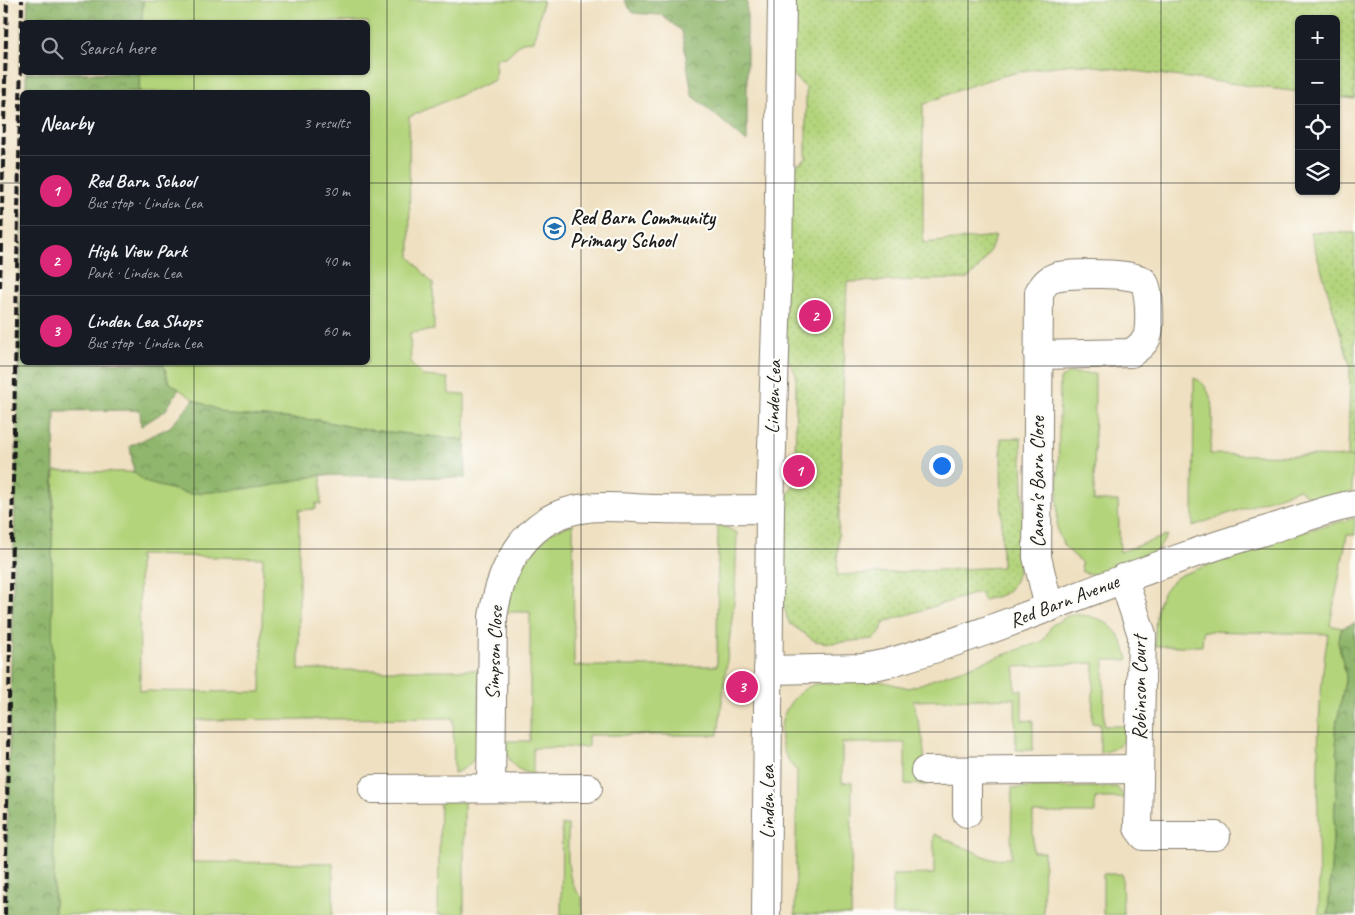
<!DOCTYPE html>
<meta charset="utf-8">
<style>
body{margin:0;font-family:Caveat,sans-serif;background:#20242c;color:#f1f3f6}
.controls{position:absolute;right:15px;top:15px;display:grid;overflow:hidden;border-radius:8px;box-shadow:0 1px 4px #0004}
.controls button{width:45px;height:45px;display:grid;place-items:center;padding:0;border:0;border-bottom:1px solid #363941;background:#171b24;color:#f1f3f6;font:25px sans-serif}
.you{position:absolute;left:941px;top:465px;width:18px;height:18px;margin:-12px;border:4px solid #fff;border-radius:50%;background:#1a73e8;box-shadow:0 0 0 8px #1a73e833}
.badge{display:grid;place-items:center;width:32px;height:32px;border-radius:50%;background:#db2777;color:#fff;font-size:16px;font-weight:700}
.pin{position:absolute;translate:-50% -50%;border:2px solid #fff;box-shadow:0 1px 5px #0006}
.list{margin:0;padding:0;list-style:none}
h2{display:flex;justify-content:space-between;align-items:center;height:65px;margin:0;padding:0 20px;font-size:21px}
h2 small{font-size:16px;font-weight:400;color:#9ea1a6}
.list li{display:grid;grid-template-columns:32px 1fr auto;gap:15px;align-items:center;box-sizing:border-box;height:70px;padding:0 20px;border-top:1px solid #363941}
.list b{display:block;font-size:19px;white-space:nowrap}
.list p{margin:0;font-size:16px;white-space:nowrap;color:#9ea1a6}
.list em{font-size:16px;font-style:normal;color:#9ea1a6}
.icon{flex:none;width:28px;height:28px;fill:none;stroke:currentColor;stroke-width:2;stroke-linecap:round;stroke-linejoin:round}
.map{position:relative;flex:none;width:1355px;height:915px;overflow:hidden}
.search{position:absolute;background:#171b24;box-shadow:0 1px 4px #0004;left:20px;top:20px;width:350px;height:55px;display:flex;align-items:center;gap:12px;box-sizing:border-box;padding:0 18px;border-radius:8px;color:#9ea1a6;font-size:19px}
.panel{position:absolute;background:#171b24;box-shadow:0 1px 4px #0004;left:20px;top:90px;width:350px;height:275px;border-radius:8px}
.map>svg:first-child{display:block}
.green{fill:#b4d47c;stroke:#68784c;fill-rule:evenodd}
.forest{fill:url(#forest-crowns);stroke:#566944}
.park{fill:url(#park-dots);stroke:#68784c}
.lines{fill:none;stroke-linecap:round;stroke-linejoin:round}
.minor-casing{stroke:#867e6e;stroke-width:30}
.minor{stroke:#fff;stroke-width:28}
.rail{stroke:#1c1c1c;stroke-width:4;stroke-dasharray:8 4;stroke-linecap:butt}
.grid{fill:none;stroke:#1c1c1c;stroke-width:1;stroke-opacity:0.55}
.labels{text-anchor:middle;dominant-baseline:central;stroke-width:4.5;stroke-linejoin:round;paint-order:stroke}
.poi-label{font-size:20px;font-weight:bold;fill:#1c1c1c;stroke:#fdfcf7;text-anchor:start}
.street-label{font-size:20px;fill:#1c1c1c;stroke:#fdfcf7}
</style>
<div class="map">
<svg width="1355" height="915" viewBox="0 0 1355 915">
<defs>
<pattern id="forest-crowns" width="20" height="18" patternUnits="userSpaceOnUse" patternTransform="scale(1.25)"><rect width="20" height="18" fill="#8fb66c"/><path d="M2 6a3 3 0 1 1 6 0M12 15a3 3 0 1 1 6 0" fill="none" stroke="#749358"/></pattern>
<pattern id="park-dots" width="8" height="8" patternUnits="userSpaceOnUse" patternTransform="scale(1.25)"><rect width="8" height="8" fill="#b4d47c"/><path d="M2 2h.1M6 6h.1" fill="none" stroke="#9ab56b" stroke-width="1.8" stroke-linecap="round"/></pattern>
</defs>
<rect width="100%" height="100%" fill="#fdfcf7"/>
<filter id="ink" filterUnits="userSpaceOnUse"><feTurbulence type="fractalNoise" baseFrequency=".02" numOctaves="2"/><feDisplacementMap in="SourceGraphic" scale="10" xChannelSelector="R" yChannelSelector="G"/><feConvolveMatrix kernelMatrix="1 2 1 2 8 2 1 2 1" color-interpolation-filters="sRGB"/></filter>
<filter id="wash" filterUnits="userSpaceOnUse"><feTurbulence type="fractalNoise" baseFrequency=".0096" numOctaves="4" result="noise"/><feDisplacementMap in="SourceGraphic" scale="20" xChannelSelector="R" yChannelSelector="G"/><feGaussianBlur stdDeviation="1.12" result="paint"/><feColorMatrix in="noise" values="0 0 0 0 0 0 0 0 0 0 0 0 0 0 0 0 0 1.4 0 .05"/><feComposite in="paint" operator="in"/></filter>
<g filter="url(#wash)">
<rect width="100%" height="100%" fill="#efe0c1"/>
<g class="green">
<polygon points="143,0 543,0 534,41 522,42 506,57 496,58 495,80 409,117 410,257 433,284 434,330 410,333 411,364 423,376 448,378 449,394 465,395 465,440 361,429 318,420 230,415 194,400 169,382 163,363 368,362 368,92 139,92 140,73 368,72 368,22 142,22"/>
<polygon points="1069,373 1095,374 1094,501 1118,501 1120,552 1168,535 1156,552 1095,575 1082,572 1081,562 1064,546 1057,530 1060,379"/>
<path d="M 1194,378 C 1220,387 1211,432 1210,454 L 1353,457 L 1352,492 C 1332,497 1315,505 1299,489 L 1193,526 Z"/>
<path d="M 55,471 L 321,475 L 321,504 L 316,503 L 316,509 L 299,510 L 299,670 L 479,670 L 479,749 C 476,760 465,770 454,773 L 453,718 L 195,720 L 192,862 L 333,863 L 333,915 L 54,915 L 52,552 ZM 139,555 L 263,558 L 261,692 L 140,691 Z"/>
<path d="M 1355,518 L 1355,535 L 1347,535 L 1330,625 L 1342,628 L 1338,642 L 1346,676 L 1335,731 L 1338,760 L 1328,915 L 1319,915 C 1319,824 1313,723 1328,634 L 1203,631 L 1202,646 L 1155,646 C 1155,619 1154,591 1181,575 L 1297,533 Z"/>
<path d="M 718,523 L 737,533 L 735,593 L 718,735 L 588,735 L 588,747 L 533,748 L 533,774 C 514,771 506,760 505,741 L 530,741 L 530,612 L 505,612 L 519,566 L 551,532 L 573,524 L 574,666 L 717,666 Z"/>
<path d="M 1070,615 C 1102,613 1122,628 1128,660 L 1104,660 L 1104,726 L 1128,726 C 1128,742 1114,751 1100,753 L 1100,724 L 1092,723 L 1094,663 L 1015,667 L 1015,690 L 1022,690 L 1022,720 L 1033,721 L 1033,750 L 1016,750 L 1015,698 L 913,701 L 923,740 L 926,785 L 905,784 L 905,743 L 842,743 L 842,783 L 852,782 L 851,915 L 795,915 L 797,771 C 769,744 778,700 814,684 L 875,680 L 909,688 L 1043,641 L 1052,625 Z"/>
<polygon points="1117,787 1125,798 1095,798 1095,813 1033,813 1033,852 1044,852 1043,915 892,915 893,875 934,874 934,834 991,859 1011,858 1012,788"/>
<polygon points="440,797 464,798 464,915 438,915"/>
<path d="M 562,825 L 568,825 C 569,849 563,880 582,897 L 582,915 L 561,915 Z"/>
<polygon points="1103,874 1122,874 1123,915 1103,915"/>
</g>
<g class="forest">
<polygon points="28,0 143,0 142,22 27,22"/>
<polygon points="624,0 747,0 747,142 692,95 682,31 661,15 633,13"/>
<polygon points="26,73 140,73 139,92 26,92"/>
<polygon points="22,214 22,362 163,363 169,382 179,389 165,411 141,426 140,410 55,411 52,552 54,915 5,915"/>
<polygon points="194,400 230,415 318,420 361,429 465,440 466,478 321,475 265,487 190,494 147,483 134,473 130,446 170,427"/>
<polygon points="1355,623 1355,915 1328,915 1338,760 1335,731 1346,676 1338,642 1342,628"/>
</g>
<g class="park">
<path d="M 787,0 L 1355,0 L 1355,99 L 1336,97 L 1336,19 L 1299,19 L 1299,92 L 1079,64 C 1024,67 973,82 923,105 L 923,243 L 996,236 C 989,254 983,266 967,279 L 847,282 L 837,575 L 1002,567 L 1001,438 L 1021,438 C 1022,468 1030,573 1008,591 C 1002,596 991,598 983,600 L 980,592 L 884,622 L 881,631 L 874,639 L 830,643 L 815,641 L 789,623 L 783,605 L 782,503 L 795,483 L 796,374 L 783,351 L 786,172 L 806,159 L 806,88 L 787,70 Z"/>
<polygon points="1310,232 1355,233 1355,456 1348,457 1350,365"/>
</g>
</g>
<g filter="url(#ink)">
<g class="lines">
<defs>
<g id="minor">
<path d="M 1038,355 L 1131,353 C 1138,348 1146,343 1148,334 C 1150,323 1150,288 1143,281 C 1135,272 1067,273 1055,277 C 1047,280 1044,285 1039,292 L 1037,557 L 1049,608"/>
<polyline points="1123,578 1142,635 1138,828 1144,836 1216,836"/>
<path d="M 768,670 L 863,668 L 888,663 C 1016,626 1136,568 1264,531 C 1294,522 1324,509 1355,504"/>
<polyline points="925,771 1139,769"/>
<path d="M 491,788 L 493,617 C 501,564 528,514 587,508 C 610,505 636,509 659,509 C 696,510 733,509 770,509"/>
<polyline points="373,789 588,788"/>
<polyline points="967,813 967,771"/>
<polyline points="766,915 770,509 778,261 782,0"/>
</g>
</defs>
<use href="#minor" class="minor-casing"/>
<use href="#minor" class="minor"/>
<g class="rail">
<polyline points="0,288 7,0"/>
<polyline points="5,915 22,0"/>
</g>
</g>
</g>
<path class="grid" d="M 194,0 L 194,22M 387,0 L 387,915M 581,0 L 581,915M 774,0 L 774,915M 968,0 L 968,915M 1161,0 L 1161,915M 194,72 L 194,92M 0,183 L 22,183M 368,183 L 1299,183M 1336,183 L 1355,183M 194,362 L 194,915M 0,366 L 1355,366M 0,549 L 1355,549M 0,732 L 1355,732"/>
<defs>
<symbol id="school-ring" viewBox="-11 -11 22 22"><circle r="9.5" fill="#fdfcf7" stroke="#1f6fb2" stroke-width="1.5"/><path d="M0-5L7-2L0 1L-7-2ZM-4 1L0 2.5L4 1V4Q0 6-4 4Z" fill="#1f6fb2"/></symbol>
</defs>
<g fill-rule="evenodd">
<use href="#school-ring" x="542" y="216" width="25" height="25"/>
</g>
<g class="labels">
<g class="poi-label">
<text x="570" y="217">Red Barn Community<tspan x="570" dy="23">Primary School</tspan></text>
</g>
<g class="street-label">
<text transform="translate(773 397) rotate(-88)">Linden Lea</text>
<text transform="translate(1037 482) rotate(-90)">Canon's Barn Close</text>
<text transform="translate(1064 601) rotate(-21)">Red Barn Avenue</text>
<text transform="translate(494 653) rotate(-88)">Simpson Close</text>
<text transform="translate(1139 688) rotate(-90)">Robinson Court</text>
<text transform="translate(767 802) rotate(-90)">Linden Lea</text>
</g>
</g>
</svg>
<div class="controls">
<button>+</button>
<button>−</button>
<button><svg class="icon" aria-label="locate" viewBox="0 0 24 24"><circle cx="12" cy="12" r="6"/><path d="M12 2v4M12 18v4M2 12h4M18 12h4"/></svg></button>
<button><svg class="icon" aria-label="layers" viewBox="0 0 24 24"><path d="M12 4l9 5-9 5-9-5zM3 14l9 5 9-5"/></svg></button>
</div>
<div class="you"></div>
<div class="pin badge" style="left:799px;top:471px">1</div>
<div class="pin badge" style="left:815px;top:316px">2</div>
<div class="pin badge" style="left:742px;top:687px">3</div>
<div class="search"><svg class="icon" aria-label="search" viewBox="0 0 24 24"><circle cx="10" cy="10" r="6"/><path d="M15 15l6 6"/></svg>Search here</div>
<section class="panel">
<h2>Nearby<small>3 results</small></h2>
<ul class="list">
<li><span class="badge">1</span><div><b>Red Barn School</b><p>Bus stop · Linden Lea</p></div><em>30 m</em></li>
<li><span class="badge">2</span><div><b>High View Park</b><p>Park · Linden Lea</p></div><em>40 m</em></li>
<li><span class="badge">3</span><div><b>Linden Lea Shops</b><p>Bus stop · Linden Lea</p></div><em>60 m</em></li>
</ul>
</section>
</div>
